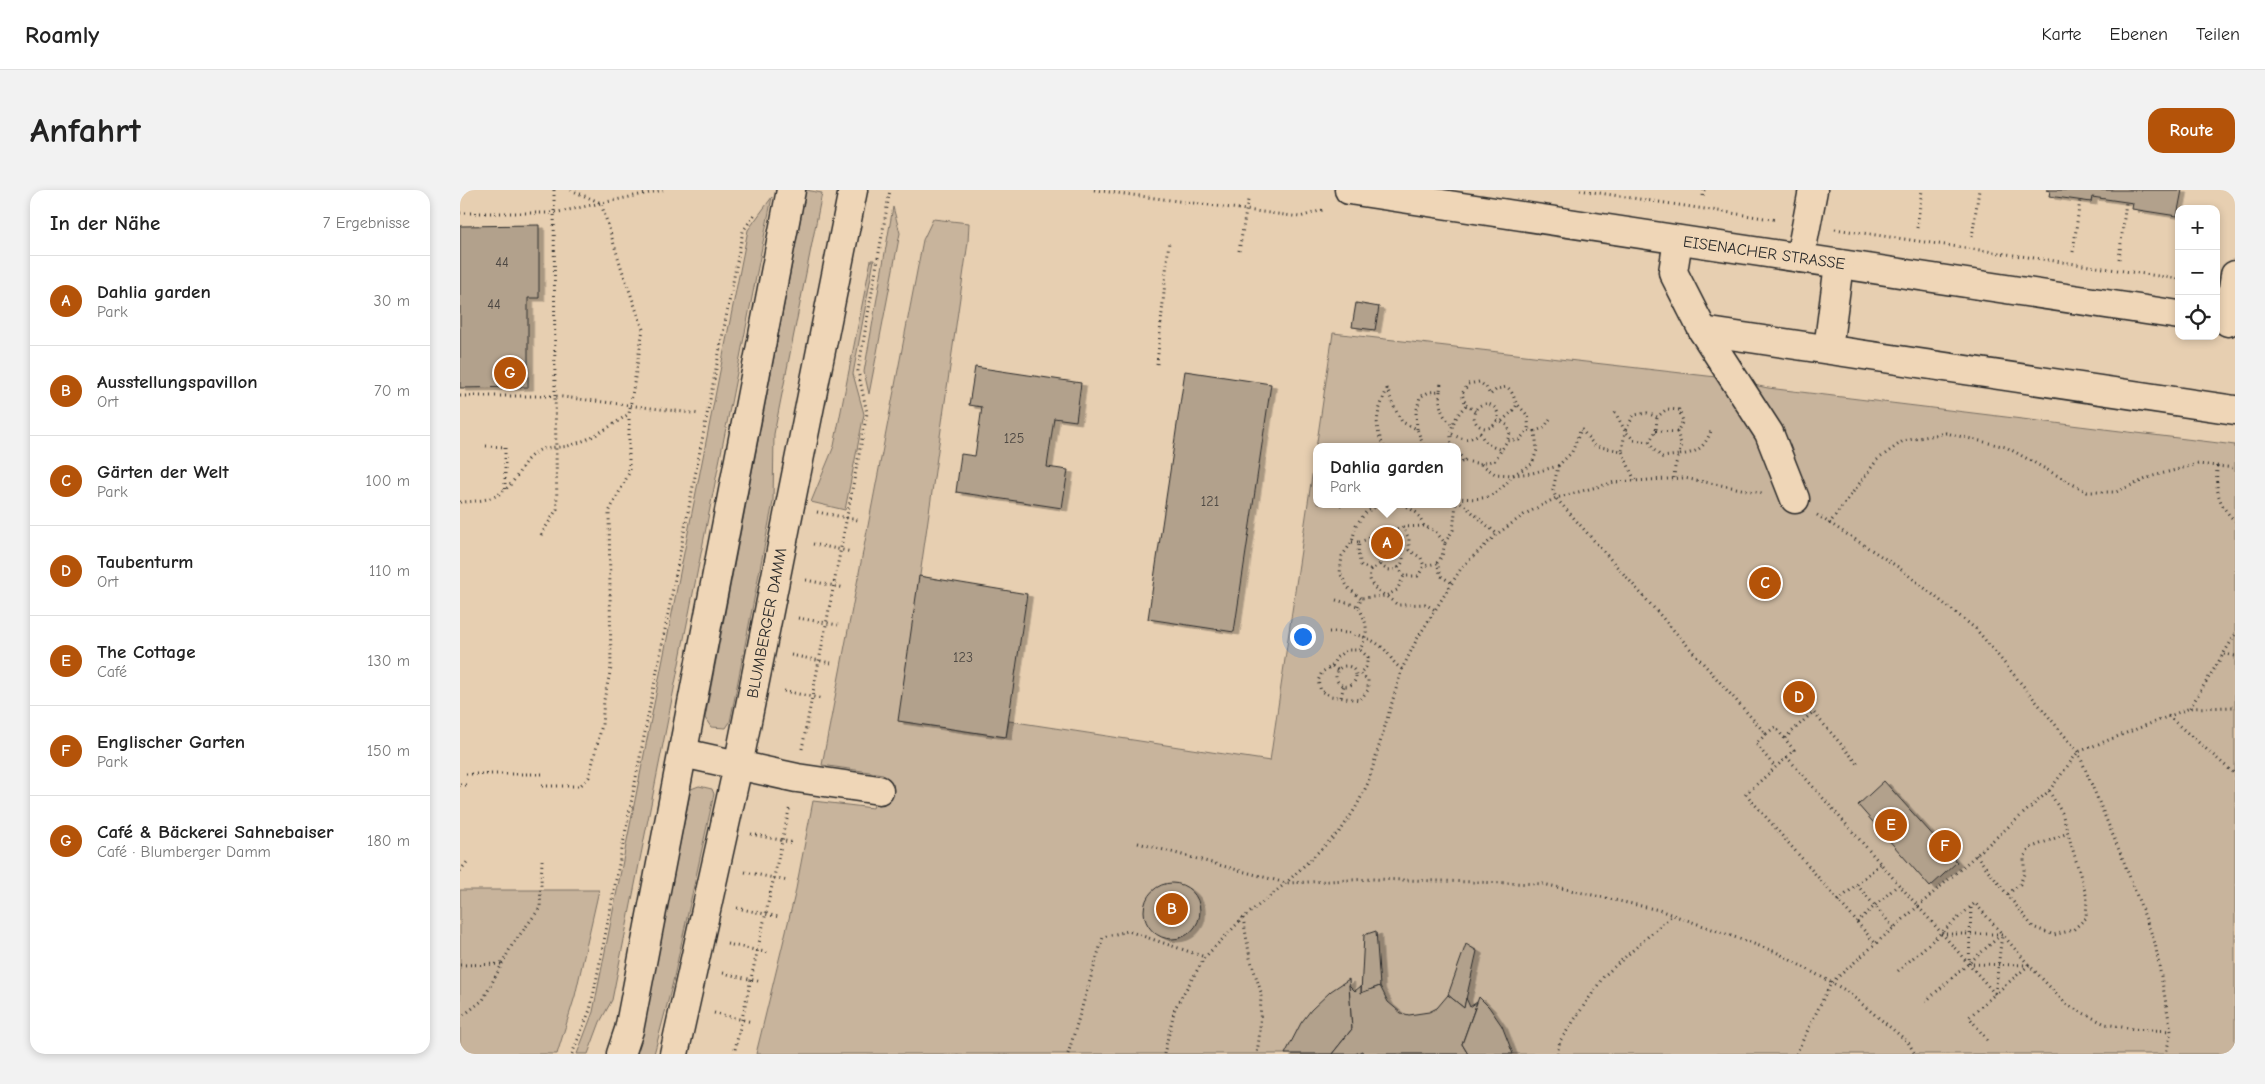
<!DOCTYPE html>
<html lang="de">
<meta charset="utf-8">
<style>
body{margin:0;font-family:"Comic Neue",sans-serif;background:#f2f2f2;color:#222}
.controls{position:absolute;right:15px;top:15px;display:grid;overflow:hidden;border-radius:10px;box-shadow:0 2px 8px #0003}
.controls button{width:45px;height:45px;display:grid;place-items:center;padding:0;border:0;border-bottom:1px solid #e0e0e0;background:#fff;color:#222;font:25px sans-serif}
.you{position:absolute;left:842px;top:446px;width:18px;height:18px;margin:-12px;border:4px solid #fff;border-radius:50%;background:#1a73e8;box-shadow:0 0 0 8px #1a73e833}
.badge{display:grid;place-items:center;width:32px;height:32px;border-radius:50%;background:#b45309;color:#fff;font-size:16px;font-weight:700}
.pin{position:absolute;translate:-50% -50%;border:2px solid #fff;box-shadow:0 1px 5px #0006}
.popup{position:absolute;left:853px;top:253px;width:148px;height:65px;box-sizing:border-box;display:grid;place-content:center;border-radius:10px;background:#fff;filter:drop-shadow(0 1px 4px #0005);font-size:16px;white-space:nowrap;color:#767676}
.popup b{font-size:19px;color:#222}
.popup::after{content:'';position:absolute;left:50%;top:100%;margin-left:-10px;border:10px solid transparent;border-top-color:#fff}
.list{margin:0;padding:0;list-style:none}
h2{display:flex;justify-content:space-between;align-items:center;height:65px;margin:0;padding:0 20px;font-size:21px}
h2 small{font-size:16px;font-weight:400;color:#767676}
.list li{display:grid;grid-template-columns:32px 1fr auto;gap:15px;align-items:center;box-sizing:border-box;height:90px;padding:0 20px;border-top:1px solid #e0e0e0}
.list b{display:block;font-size:19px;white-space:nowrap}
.list p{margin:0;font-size:16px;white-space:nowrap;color:#767676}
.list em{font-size:16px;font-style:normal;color:#767676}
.icon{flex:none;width:28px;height:28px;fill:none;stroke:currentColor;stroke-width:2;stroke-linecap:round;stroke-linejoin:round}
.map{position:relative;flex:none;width:1775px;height:864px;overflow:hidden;border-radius:15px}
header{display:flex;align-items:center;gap:30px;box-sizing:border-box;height:70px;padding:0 25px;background:#fff;border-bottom:1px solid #e0e0e0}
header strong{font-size:24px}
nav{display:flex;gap:28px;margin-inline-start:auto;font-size:18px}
.intro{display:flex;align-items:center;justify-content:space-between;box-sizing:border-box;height:120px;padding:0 30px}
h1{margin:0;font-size:35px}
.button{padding:12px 22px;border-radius:15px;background:#b45309;color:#fff;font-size:18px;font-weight:700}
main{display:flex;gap:30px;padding:0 30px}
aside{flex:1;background:#fff;border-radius:15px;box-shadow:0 2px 8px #0003}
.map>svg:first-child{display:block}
.green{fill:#c8b49c;stroke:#7a7064;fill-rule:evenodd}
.building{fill:#b2a18c;stroke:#2b2b2b;filter:url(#shadow)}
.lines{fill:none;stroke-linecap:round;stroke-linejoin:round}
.minor-casing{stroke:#2b2b2b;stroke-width:31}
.major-casing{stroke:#2b2b2b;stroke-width:31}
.path{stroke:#2b2b2b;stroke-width:3;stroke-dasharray:1 4;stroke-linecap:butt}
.minor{stroke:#efd6b7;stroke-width:28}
.major{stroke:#efd6b7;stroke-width:28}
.labels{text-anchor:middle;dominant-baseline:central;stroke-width:4;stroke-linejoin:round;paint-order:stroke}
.number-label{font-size:14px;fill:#4d4843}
.street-label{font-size:16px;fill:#2b2b2b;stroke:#efd6b7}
</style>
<header>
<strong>Roamly</strong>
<nav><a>Karte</a><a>Ebenen</a><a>Teilen</a></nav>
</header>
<div class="intro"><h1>Anfahrt</h1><a class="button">Route</a></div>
<main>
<aside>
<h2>In der Nähe<small>7 Ergebnisse</small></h2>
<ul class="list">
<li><span class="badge">A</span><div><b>Dahlia garden</b><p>Park</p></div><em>30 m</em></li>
<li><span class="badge">B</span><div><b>Ausstellungspavillon</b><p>Ort</p></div><em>70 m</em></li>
<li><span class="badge">C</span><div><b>Gärten der Welt</b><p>Park</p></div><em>100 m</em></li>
<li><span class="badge">D</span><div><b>Taubenturm</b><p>Ort</p></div><em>110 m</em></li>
<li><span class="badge">E</span><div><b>The Cottage</b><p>Café</p></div><em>130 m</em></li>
<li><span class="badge">F</span><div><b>Englischer Garten</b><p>Park</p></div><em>150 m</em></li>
<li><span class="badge">G</span><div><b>Café &amp; Bäckerei Sahnebaiser</b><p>Café · Blumberger Damm</p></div><em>180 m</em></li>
</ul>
</aside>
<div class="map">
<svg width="1775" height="864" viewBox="0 0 1775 864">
<defs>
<filter id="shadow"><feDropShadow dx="5.5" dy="3" stdDeviation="0" flood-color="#0004"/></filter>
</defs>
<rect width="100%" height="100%" fill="#e7cfb1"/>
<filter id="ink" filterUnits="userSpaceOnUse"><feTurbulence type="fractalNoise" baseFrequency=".02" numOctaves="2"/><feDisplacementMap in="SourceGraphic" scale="10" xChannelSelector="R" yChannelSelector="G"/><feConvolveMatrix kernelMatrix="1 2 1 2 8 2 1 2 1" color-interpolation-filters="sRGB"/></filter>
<g filter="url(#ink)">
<g class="green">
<polygon points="346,0 362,3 314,244 313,312 270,532 266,538 251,537 245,528"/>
<polygon points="312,7 152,810 140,832 128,864 117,864 133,822 288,40"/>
<polygon points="433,17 440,43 409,204 404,182"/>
<path d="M 473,29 L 509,33 L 508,52 L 439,531 L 546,547 L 549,531 L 810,571 L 873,143 L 1256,187 L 1308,198 L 1775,255 L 1775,864 L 296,864 L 335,704 L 353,611 L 413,618 L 423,584 L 362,575 L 463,50 ZM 857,257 L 997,257 L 997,314 L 857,314 Z"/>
<polygon points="411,70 414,70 393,184 404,224 385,320 351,312 374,256"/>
<polygon points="239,596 252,599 254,604 212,796 194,864 177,864 231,599"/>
<polygon points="0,700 139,700 115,806 97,864 0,864"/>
</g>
<g class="building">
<polygon points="1586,0 1722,0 1717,26 1672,19 1673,13 1632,7 1631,12 1589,6 1590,1"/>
<polygon points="79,35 79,108 68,108 68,197 0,198 0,36"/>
<polygon points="896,113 919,117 915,140 892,137"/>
<polygon points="515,177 621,193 616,231 594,228 587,277 608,280 602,318 496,302 501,264 515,266 522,217 509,215"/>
<polygon points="725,181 811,194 774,442 688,429"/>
<polygon points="459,386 567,404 546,547 438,531"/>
<polygon points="1340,495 1351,507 1338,518 1327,506"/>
<polygon points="1424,591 1497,672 1470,697 1398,615"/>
<circle cx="712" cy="721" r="28"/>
<polygon points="916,741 920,796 901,803 904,745"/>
<polygon points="1006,754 1017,761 1004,818 988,805"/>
<polygon points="889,789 892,839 872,864 825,864 841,833 851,820 871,801"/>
<polygon points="889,795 895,801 901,796 901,803 920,796 928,812 941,823 949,825 969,822 977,818 988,805 1004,818 1006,808 1010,817 1017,812 1002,854 1008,864 903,864 902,861 895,864 872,864 892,839"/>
<polygon points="1019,807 1029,817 1042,836 1053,864 1008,864 1002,854"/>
</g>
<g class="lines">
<defs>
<g id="minor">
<polyline points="889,0 1719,125"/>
<polyline points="1218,50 1213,82 1243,141 1309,243 1335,309"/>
<polyline points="1340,68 1353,0"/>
<polyline points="1768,132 1775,85"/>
<polyline points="1243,141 1775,220"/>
<polyline points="1368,159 1379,74"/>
<polyline points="223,563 337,588 419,600"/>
</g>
<g id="major">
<polyline points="161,864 169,840 331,0"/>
<polyline points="214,864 278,576 393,0"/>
</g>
</defs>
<use href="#minor" class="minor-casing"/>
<use href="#major" class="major-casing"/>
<g class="path">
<polyline points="634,0 840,27 866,19"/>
<polyline points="1120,0 1317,30"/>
<polyline points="1243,6 1244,0"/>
<polyline points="0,23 94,23 203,0"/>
<polyline points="1457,38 1462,0"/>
<polyline points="1375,39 1719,89"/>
<polyline points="1512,47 1519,0"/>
<polyline points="779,61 788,10"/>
<polyline points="1613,62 1620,10"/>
<polyline points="1659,69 1666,12"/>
<polyline points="697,174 709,51"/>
<polyline points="927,198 933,215 942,232 957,239 964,257"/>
<path d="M 980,201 C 979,217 981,224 992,235"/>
<polyline points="0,206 95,206 94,0"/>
<circle cx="1026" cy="226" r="12"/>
<polyline points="1006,215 1015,221"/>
<polyline points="1155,222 1165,241 1162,261"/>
<polyline points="1037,230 1047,235 1050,243 1047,251"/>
<polyline points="1042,231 1055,219 1057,214"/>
<polyline points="957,239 956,223 960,207 969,202 980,201 981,192"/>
<polyline points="1075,241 1068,240 1059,250 1047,251 1035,270 1021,274 1035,284 1053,285 1072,274 1077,260 1075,241 1084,238 1090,229"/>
<polyline points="1196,241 1217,242"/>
<path d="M 992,244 C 1003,250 1009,251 1020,243 C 1026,255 1031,257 1043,260"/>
<polyline points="1189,252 1196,241 1197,227"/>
<polyline points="26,256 45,257 45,299"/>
<path d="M 924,257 C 912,233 918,222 927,199"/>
<path d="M 993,257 C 987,240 995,227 1006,215 L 1002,204 L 1008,194 L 1019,192 L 1026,197 L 1030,205 L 1037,199 L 1047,197 C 1055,204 1053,209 1058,215 C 1067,225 1069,224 1068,240"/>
<polyline points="997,262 1005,271 997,273"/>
<polyline points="1005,271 1021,274"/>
<polyline points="1098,276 1112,262 1121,239 1135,256 1162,261 1175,291"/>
<path d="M 1757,276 C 1756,301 1757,313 1775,331"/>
<path d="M 1214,288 L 1215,276 L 1219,265 L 1202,267 L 1194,260 L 1189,252 L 1174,250 L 1165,241 L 1174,225 L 1187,223 L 1197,227 L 1207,219 L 1219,220 L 1223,231 L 1217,242 L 1221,254 L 1219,265 C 1237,263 1244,258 1251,241"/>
<path d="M 997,308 C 1025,310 1035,309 1053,285 L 1072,283 L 1098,276 L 1093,300 L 1096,308 L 1306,544 L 1315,537 L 1334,560 L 1327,567 L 1535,804 L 1569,775 L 1607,815 L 1645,834 L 1673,839 L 1711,841"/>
<polyline points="997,309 1037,344"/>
<path d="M 0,312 C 23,311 39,310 54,290 C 63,278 63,270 78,261 C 86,256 99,258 108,256 C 131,250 149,237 169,224 L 183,139 L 162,80 L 141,13 L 111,0"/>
<polyline points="943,314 957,323 964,336 975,341 985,353 982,366 977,373 981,386 992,393"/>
<polyline points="880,315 884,314"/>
<polyline points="357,322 398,330"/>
<polyline points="1357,325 1438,377 1516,439 1618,562 1662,667 1695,753 1711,841 1706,864"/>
<polyline points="1369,334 1417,270 1443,251 1486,243 1546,257 1627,302 1656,302 1693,286 1738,274 1775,278"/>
<polyline points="964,336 943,337 949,349 949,360 961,368 964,376"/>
<polyline points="81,345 97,319 95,206 240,224"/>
<polyline points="919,345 925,358"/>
<path d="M 892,352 L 899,352 L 898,363 L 901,375 L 910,380 C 908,393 914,399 926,406 L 937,400 L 944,386 L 958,386 L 964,376 L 977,373"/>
<polyline points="899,352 943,337"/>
<polyline points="985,353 993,340 996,314"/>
<polyline points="353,354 392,362"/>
<circle cx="931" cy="368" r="12"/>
<polyline points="938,377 944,386"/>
<polyline points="910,380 920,374"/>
<polyline points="346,390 385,398"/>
<polyline points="901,408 888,398 880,383 882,366 892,352 896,335 906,322 921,314"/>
<path d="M 876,410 L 898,416 C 908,435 909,440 900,460 L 908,467 L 906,477 L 900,483 L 908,490 L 908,500 L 900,510 L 870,506 L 861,501 L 858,491 L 862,482 L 872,476 L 878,480"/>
<polyline points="898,416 901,408 926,406 938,415 965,414 975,420"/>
<polyline points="338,428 378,435"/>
<path d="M 869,442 C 888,442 909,445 924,459 C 931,466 933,474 942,479"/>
<polyline points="1764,464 1775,466"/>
<polyline points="331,465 371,473"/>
<polyline points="872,476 876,468 886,460 900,460"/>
<circle cx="886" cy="486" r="10"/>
<polyline points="324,501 363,509"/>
<polyline points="881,507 884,495"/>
<polyline points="1730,518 1775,445"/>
<polyline points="1708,526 1775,584"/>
<polyline points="1306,544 1296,554 1315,577"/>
<polyline points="1325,548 1353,522 1399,575"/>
<polyline points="342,559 407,223 398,181 430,0"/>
<polyline points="1327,567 1286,604 1415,753"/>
<polyline points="6,584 82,584"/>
<polyline points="0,595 6,595"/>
<polyline points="82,596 120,596 129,587 142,535 144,510 151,478 149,322 169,283 169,225"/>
<polyline points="291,644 335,653"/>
<polyline points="678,653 826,693 912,689 1083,694 1199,720 1316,762 1385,800 1448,852 1455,864"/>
<polyline points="1516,665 1573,737 1594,745 1613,740 1626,728 1627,708 1602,623 1589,601"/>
<polyline points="0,681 7,672"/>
<polyline points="285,682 328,691"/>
<polyline points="1397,695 1434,738"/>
<polyline points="1548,704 1560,694 1564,684 1564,667 1570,658 1608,643"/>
<polyline points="1378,711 1420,674"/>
<polyline points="277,718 319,727"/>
<polyline points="1511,718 1509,774 1568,775"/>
<polyline points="783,728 790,768 801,802 800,840 797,864"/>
<polyline points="1397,732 1438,695"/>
<polyline points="1481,744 1542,744 1568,774"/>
<polyline points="267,754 309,763"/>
<polyline points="0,775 42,774"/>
<polyline points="1438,781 1515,713 1542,744 1466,811"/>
<polyline points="263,783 302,792"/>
<polyline points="254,823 292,832"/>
<polyline points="0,828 23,810 52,755 80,718 82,670"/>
<polyline points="1527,850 1509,827 1535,804 1542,744"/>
<polyline points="112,864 130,820 137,787 283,41 295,24"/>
<polyline points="274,864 330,616"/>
<polyline points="608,864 643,747 668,741 745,767"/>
<polyline points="704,864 715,818 745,767 783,728 826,693 881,640 895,619 908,593 942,479 957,449 1002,377 1037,344 1065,324 1096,308 1155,292 1224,288 1302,303"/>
<polyline points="1097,864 1100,851 1144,786 1212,725"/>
<polyline points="1336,864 1371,793 1589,601 1618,562 1730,518 1775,517"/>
</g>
<use href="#minor" class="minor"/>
<use href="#major" class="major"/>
</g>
</g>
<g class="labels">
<g class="number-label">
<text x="42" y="72">44</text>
<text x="34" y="114">44</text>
<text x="554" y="248">125</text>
<text x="750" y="311">121</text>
<text x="503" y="467">123</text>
</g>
<g class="street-label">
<text transform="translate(1304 63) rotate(8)">EISENACHER STRASSE</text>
<text transform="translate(307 433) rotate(-79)">BLUMBERGER DAMM</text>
</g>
</g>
</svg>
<div class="controls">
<button>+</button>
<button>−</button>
<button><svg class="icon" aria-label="locate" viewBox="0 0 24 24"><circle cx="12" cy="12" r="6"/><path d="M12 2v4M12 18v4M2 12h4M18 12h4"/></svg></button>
</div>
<div class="you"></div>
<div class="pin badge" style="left:927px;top:353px">A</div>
<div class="popup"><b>Dahlia garden</b>Park</div>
<div class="pin badge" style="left:712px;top:719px">B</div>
<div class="pin badge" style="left:1305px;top:393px">C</div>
<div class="pin badge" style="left:1339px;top:507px">D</div>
<div class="pin badge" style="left:1431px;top:635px">E</div>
<div class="pin badge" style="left:1485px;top:656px">F</div>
<div class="pin badge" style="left:50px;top:183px">G</div>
</div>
</main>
